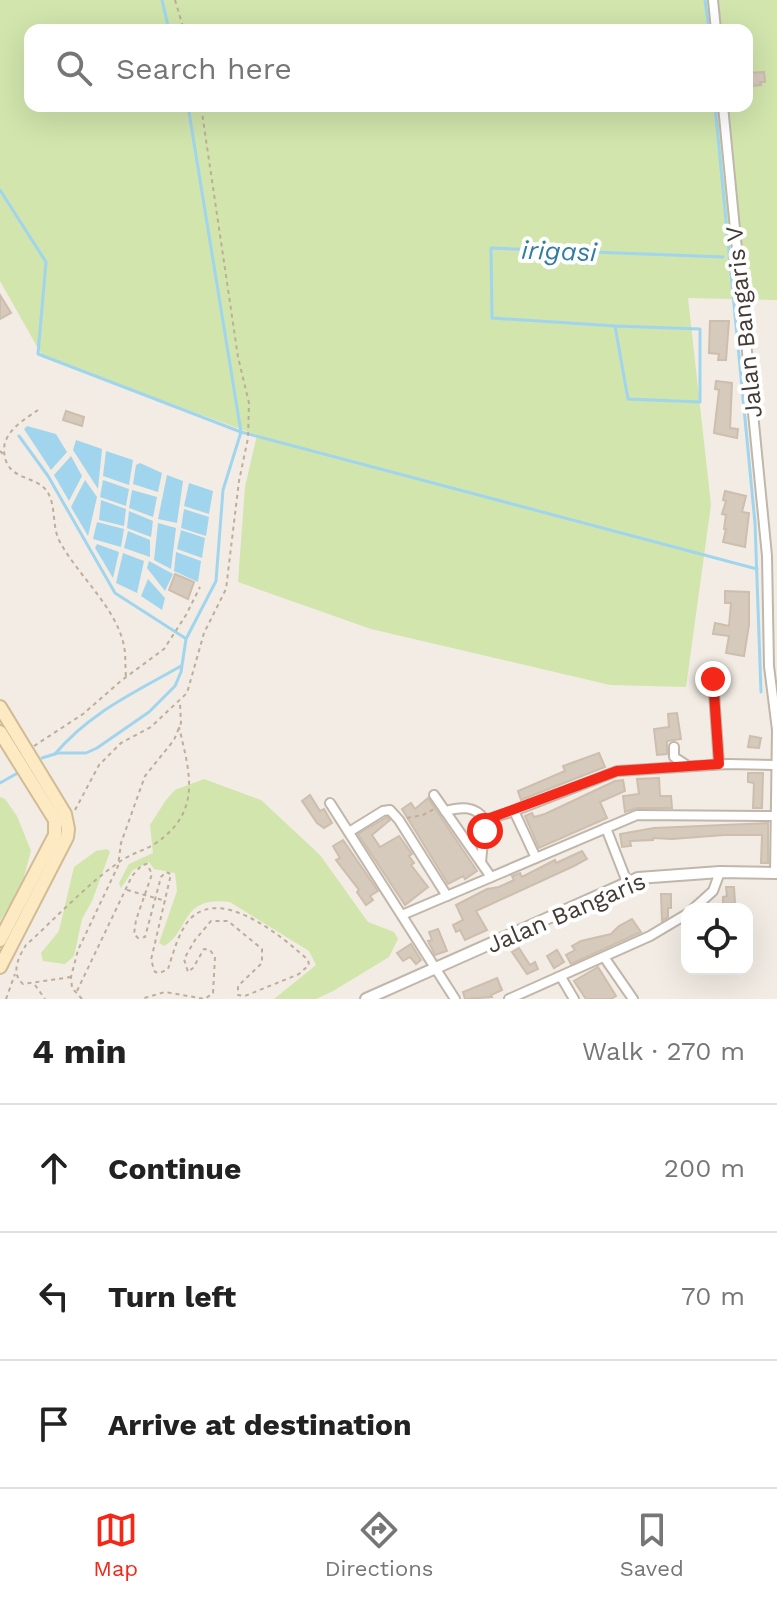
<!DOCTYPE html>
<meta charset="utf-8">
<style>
body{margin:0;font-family:"Work Sans",sans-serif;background:#f2f2f2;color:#222}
.controls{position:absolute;right:24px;bottom:24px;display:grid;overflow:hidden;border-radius:16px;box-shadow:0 8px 32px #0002}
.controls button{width:72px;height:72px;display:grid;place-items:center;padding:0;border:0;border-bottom:2px solid #e0e0e0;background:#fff;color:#222;font:40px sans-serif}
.stop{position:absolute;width:24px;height:24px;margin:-18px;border:6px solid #f42818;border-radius:50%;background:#fff}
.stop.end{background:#f42818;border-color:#fff;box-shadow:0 2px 8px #0008}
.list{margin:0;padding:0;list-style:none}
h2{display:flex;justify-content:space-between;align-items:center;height:104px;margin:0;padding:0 32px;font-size:34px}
h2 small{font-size:26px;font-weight:400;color:#767676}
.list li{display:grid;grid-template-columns:52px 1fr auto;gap:24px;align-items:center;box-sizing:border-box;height:128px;padding:0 32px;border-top:2px solid #e0e0e0}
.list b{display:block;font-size:30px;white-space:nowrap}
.list em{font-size:26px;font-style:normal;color:#767676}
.icon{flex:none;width:44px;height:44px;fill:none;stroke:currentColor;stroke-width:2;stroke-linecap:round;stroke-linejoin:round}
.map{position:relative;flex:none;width:777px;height:999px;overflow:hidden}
.search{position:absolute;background:#fff;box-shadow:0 8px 32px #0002;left:24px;right:24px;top:24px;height:88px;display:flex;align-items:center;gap:20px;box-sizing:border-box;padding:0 28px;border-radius:16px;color:#767676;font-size:30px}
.sheet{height:488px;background:#fff}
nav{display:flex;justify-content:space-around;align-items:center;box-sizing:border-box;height:112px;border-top:2px solid #e0e0e0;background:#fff;font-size:22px;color:#767676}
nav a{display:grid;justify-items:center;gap:4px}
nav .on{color:#f42818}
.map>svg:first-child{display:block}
.green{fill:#d1e5ad;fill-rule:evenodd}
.water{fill:#a1d5ee}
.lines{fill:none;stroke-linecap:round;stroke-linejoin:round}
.stream{stroke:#a1d5ee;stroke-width:3}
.building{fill:#d6cabd;stroke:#cdbead;stroke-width:2}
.minor-casing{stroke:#c0b6aa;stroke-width:12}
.tertiary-casing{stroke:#c0b6aa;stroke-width:14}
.secondary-casing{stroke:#d1bc95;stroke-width:16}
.path{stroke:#beae99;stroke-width:2;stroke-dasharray:4 4;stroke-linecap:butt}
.minor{stroke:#fff;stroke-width:8}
.tertiary{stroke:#fff;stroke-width:10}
.secondary{stroke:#fdeac3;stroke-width:12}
.route{stroke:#f42818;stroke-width:10}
.labels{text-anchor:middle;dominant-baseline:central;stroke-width:8;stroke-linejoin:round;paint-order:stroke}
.street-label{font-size:24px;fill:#433c34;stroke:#fff}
.water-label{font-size:26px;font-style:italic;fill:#2f7ca4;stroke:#fff}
</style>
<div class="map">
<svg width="777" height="999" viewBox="0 0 777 999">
<rect width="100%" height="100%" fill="#f2ece4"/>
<g class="green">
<path d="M 0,0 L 777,0 L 777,300 L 688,298 L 711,505 L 686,687 L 610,685 L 371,629 L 238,582 L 245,487 L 257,435 L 43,357 L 0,281 ZM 30,30 L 747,30 L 747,106 L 30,106 Z"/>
<path d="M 204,779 L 261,800 L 320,855 L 368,922 L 394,932 L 398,939 L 389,957 L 333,991 L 316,999 L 274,999 L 316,965 L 309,951 L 230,902 C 179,896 191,931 164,946 L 159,943 L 177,891 L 175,873 L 154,869 L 149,862 L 133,870 L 121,888 L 119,883 L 129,864 L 153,853 L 150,825 L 166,800 L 175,790 Z"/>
<polygon points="0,797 5,799 17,816 31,851 22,884 0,921"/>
<polygon points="107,849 110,852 92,901 82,919 74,956 65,964 43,961 41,953 59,931 74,867 96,851"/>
</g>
<g class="water">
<polygon points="27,426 56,434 67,452 51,470 24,429"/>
<polygon points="76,440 102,449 98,489 73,450"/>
<polygon points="106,451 133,460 129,485 103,476"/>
<polygon points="71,456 82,476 69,501 54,475"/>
<polygon points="140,463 162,473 158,492 133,484 136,465"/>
<polygon points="167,475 183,481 177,523 158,519"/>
<polygon points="85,480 97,497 88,536 71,507"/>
<polygon points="103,480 129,489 126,506 100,497"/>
<polygon points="189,483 213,491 209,514 184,506"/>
<polygon points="132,490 157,497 153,517 129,508"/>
<polygon points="101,500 126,509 124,526 99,520"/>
<polygon points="184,509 209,517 206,536 181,528"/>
<polygon points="129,511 153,521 151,537 127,528"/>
<polygon points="97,522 124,529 121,547 93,539"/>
<polygon points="158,523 176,528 171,569 154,560"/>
<polygon points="181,530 205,538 202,558 177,549"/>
<polygon points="128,531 150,540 150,557 124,548"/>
<polygon points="97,544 119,552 113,578 95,548"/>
<polygon points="176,552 201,561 198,582 174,571"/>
<polygon points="123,553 144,561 137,593 116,583"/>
<polygon points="149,561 173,574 165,591 147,568"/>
<polygon points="148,579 165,598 162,610 141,596"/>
</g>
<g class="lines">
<g class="stream">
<polyline points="162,0 169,30"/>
<polyline points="705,0 709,30"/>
<polyline points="715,106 755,523 761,692"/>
<polyline points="0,190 46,262 38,354 241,432 757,569"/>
<polyline points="615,326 700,329 700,402 628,399 615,326 492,318 491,248 723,257"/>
<polyline points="19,436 48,476 115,593 185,638"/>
<path d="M 55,754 C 90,712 136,692 181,666"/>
<polyline points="42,758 58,753 86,753 97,748 149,712 175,686 181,672 186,639 216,581 223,490 241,432 188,106"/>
<polyline points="0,783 16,774"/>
</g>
</g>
<g class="building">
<polygon points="764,72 765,82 760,82 761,85 750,86 750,82 747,82 747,73"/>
<polygon points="0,295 11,313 0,319"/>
<polygon points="710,321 729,321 726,360 718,360 719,354 709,353"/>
<polygon points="716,381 732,383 730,428 738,429 737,438 714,433 719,390 715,389"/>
<polygon points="66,411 84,417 82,426 63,420"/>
<polygon points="725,491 746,496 742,512 749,513 745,547 723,542 726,529 724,529 726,515 722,514 726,501 723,500"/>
<polygon points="175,574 194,582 188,599 169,590"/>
<polygon points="725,591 749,592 749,625 744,656 726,653 729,636 713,634 715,623 729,626 731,603 725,603"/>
<polygon points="677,713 681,739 667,741 667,754 657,755 654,729 669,727 668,714"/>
<polygon points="750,736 761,738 759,748 748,747"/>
<polygon points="599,753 605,767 521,800 518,791 565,771 563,766"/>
<polygon points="748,773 763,773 762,808 753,808 754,783 748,782"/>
<polygon points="659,778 660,796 671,796 672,808 637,808 625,812 623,796 639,794 637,779"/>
<polygon points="623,780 625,791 600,802 607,818 539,848 525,816 532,813 534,817 545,814 615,781"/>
<polygon points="310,795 320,811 324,809 332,823 324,828 317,823 302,801"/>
<polygon points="428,798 477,871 465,879 463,876 448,884 402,809 411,803 415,809"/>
<polygon points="387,817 390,820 372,835 380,847 399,836 412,854 409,856 414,863 411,865 428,887 405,905 358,834"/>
<polygon points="768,823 768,863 761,863 762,835 724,835 672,839 653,838 653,840 630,841 631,846 622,847 620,834 654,828"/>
<polygon points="343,840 378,891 370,896 373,900 366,905 357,892 359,890 336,860 340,858 333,846"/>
<polygon points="582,851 587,859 574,866 476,911 487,930 465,940 460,930 456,932 453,925 463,920 456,905 487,889 499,887 514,880 512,876 520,873 522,877 555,860 556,863"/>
<polygon points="726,887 734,887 735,903 723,904 723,897 727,896"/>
<polygon points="661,894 671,894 671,908 668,908 668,917 662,921"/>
<polygon points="632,919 641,932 571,964 566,955 575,950 572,946 581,941 611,934 619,926"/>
<polygon points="438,929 447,951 435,955 428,941 432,940 429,932"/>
<polygon points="411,944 421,960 416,964 410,957 403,961 397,953"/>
<polygon points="519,948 530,965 535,962 538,969 527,974 512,952"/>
<polygon points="557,950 564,962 554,968 547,956"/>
<polygon points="598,967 616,996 611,999 586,999 574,981"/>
<polygon points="497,978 502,990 491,995 492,997 465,999 463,992"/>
</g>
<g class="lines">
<defs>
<g id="minor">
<polyline points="713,0 716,30"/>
<polyline points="723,106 767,556 769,666 777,730 775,873"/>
<polyline points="713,679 719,764"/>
<polyline points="674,747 674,757 685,764"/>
<polyline points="434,795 491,877"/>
<polyline points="330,803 455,999"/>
<path d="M 445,811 C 460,807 475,805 485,820 L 514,811"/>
<polyline points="606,828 627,882"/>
<polyline points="349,832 383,811 390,810 399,820 447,896"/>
<polyline points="536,858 514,811 617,771 728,764 776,765"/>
<polyline points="481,862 485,820"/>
<polyline points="693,909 713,891 720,872"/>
<polyline points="402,915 637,815 776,816"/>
<polyline points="604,957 633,999"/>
<polyline points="561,977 574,999"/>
<polyline points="509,999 650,936 687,914"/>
</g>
<polyline id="tertiary" points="366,999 638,878 720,872 777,873"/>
<g id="secondary">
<polyline points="0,707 65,814 68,829 67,837 0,967"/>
<polyline points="0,732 55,820 55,835 0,940"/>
</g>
</defs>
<use href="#minor" class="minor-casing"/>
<use href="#tertiary" class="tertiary-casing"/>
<use href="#secondary" class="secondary-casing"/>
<g class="path">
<polyline points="175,0 184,30"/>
<path d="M 38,410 C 25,419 4,431 4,450 C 5,481 35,475 46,490 C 57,504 51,526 60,542 C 79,577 116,607 124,646 C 126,656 125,667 126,677"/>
<polyline points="0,451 5,456"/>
<polyline points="34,746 83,714 122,680 164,649 186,615 200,587"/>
<polyline points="75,810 99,765 121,743 151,727 187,693 204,633 226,589 239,481 248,438 249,403 238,357 201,106"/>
<polyline points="407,818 423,815 434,809"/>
<polyline points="127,890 166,901"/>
<path d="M 71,977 L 23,984 C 10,973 19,956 26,945 C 54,920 88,883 118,863 C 129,854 144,851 156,843 C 202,811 190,774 179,727"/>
<polyline points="35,985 45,999"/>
<path d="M 77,991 L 132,876 L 142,865 L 147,864 L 152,874 L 136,920 L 134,934 L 138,938 L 145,937 L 161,877 L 166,872 L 171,874 L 151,960 L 155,972 L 160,973 L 168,969 C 173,954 179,930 191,918 C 223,887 283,937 308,960 L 309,965 L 299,974 L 245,996 L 238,995 L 238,986 L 262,963 L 262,949 L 228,921 L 211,921 L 195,940 L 184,959 L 188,972 L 193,968 L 204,949 L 210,950 L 215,957 L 213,993 L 205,999 L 165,992 L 141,999"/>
<polyline points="6,999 15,974"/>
<polyline points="82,999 72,988 71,977 78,950 118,866 121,843 145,776 174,740 181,723 180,703"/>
</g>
<use href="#minor" class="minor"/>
<use href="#tertiary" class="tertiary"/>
<use href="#secondary" class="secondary"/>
</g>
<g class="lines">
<polyline class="route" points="485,831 485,820 617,771 719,764 713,679"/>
</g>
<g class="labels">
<g class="street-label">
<text transform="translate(744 322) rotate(-96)">Jalan Bangaris V</text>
<text transform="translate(566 913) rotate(-23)">Jalan Bangaris</text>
</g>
<g class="water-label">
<text transform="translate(559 251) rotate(2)">irigasi</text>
</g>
</g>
</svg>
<div class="controls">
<button><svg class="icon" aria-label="locate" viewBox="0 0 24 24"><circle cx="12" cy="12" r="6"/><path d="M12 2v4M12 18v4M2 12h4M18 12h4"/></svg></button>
</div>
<div class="stop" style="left:485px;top:831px"></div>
<div class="stop end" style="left:713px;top:679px"></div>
<div class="search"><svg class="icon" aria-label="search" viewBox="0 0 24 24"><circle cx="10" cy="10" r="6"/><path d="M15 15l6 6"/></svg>Search here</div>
</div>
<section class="sheet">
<h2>4 min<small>Walk · 270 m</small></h2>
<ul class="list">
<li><svg class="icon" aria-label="ahead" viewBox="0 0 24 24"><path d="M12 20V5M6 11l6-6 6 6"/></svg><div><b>Continue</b></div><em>200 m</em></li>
<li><svg class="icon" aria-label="left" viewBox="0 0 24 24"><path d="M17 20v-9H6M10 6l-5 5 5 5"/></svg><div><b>Turn left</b></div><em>70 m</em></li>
<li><svg class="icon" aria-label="arrive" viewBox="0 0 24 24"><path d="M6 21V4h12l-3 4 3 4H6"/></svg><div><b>Arrive at destination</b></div></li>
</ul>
</section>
<nav>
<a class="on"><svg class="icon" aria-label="map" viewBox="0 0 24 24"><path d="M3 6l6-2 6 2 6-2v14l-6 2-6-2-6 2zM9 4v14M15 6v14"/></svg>Map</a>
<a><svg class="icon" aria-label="directions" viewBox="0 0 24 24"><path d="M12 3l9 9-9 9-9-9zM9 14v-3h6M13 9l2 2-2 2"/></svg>Directions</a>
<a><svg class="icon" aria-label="saved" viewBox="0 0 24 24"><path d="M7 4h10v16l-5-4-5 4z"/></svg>Saved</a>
</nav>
